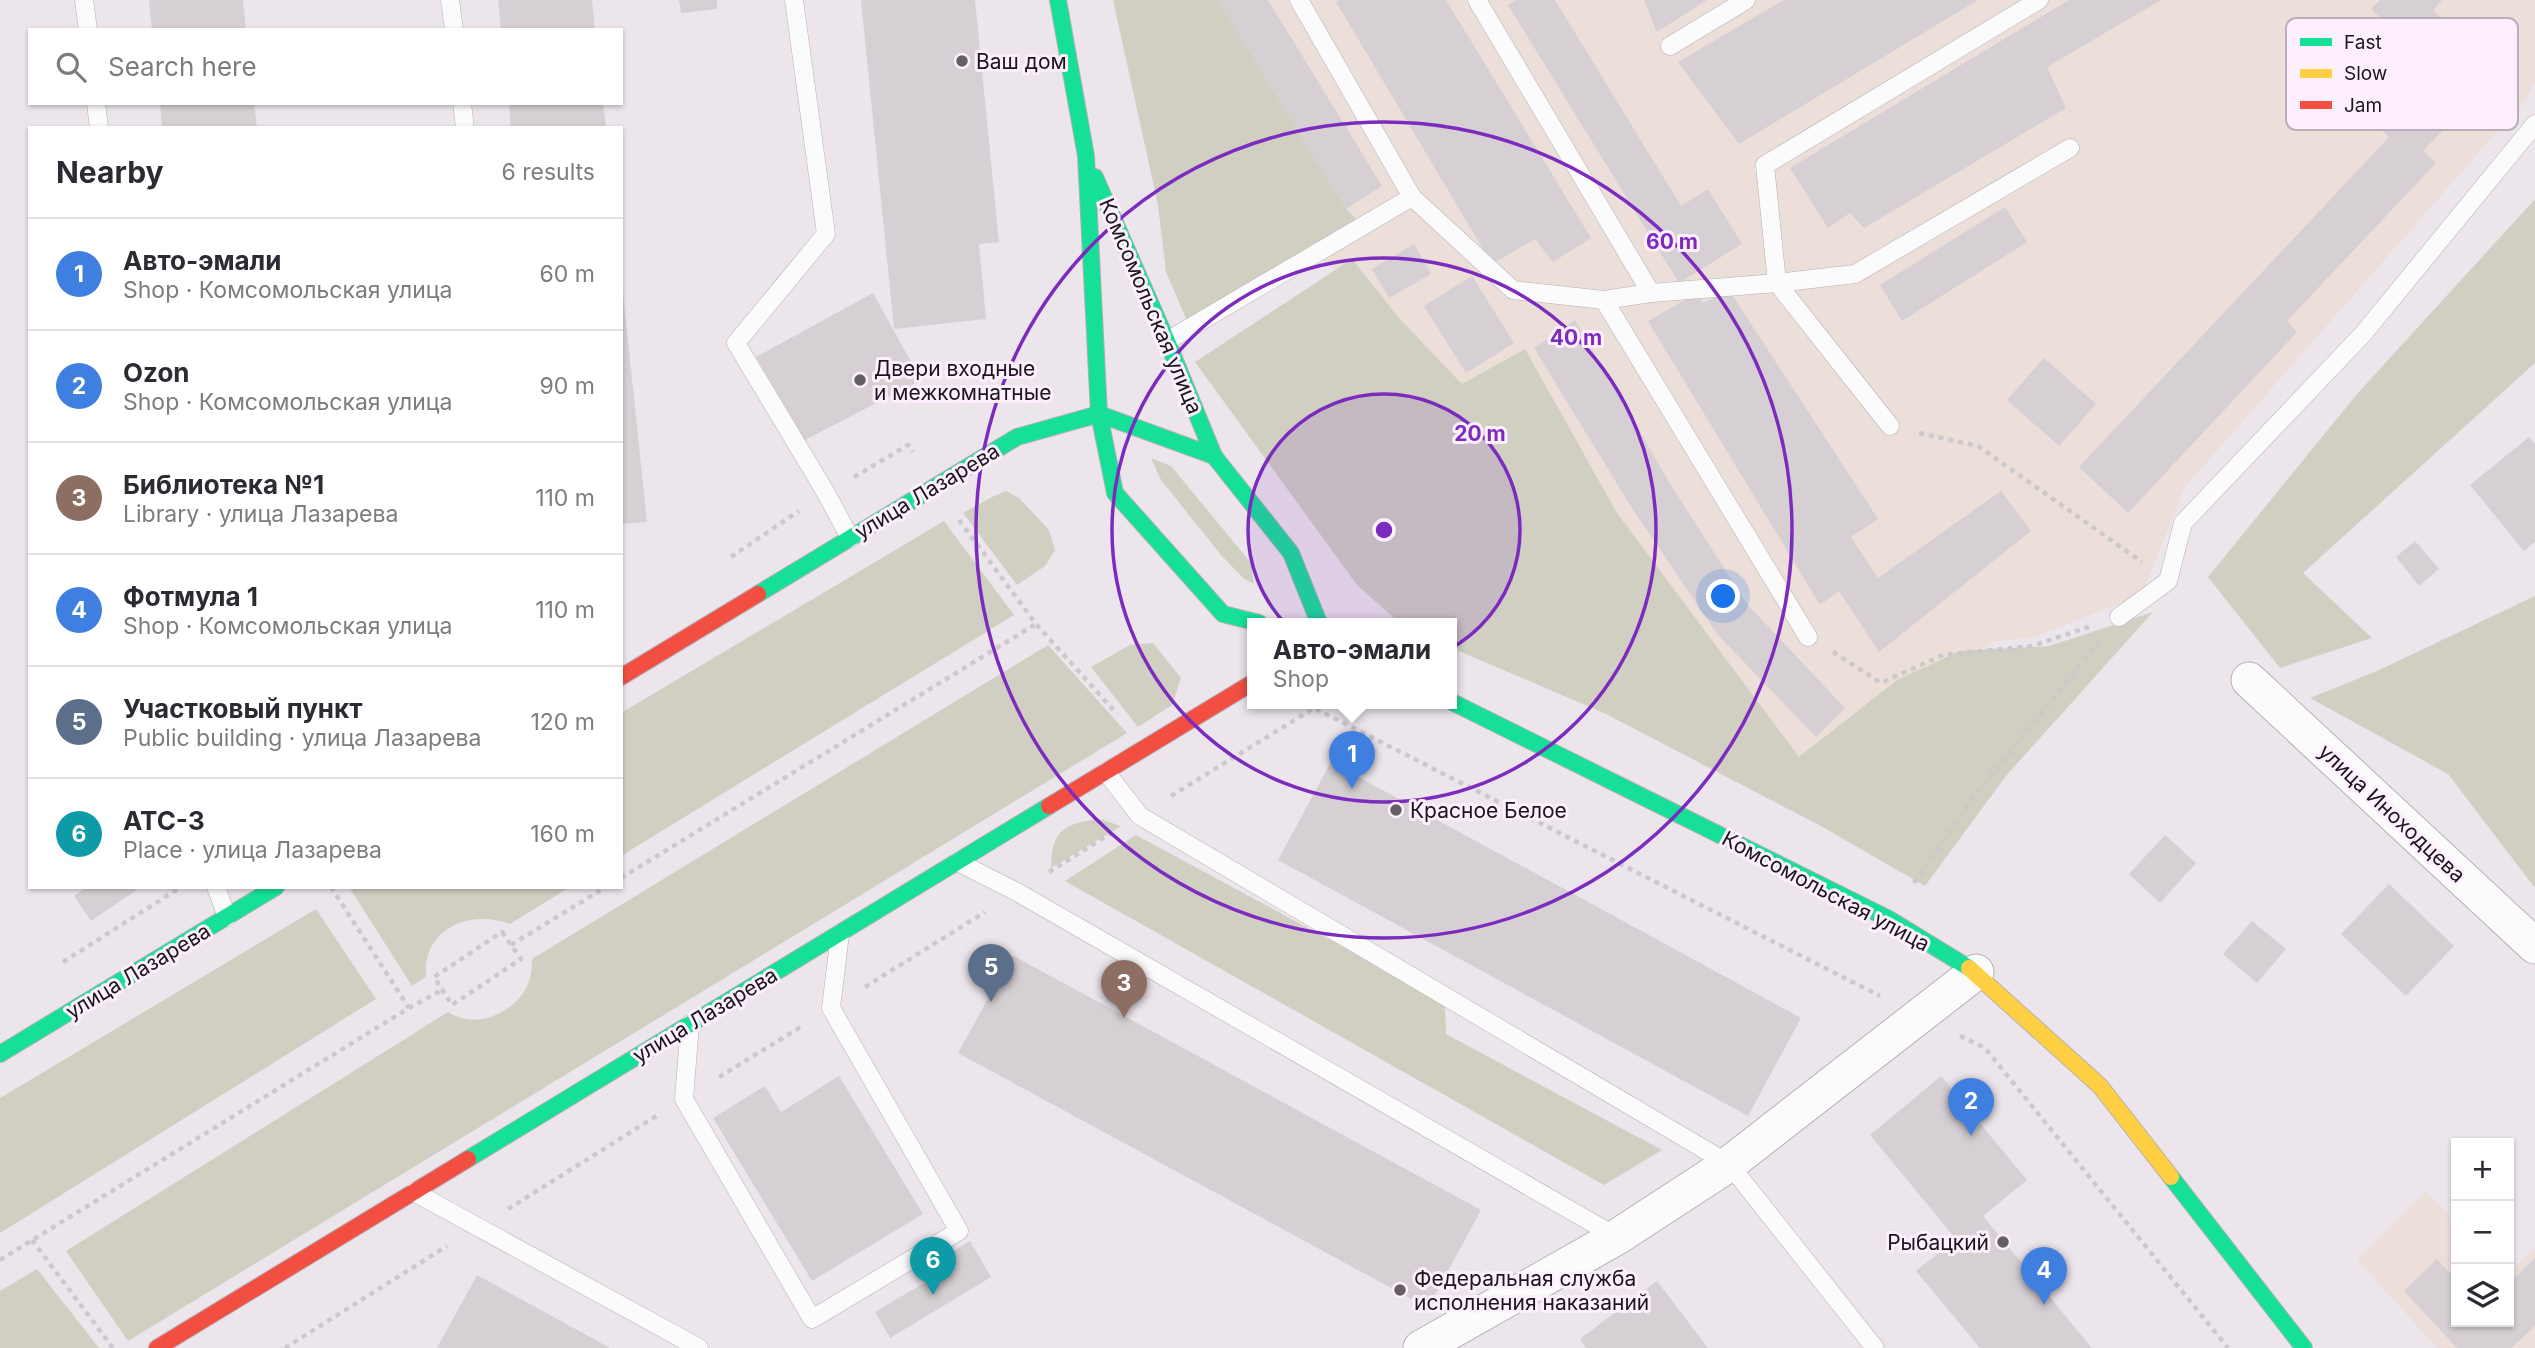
<!DOCTYPE html>
<meta charset="utf-8">
<style>
body{margin:0;font-family:Inter,sans-serif;background:#f7f7f7;color:#2b2b33}
.controls{position:absolute;right:21px;bottom:21px;display:grid;overflow:hidden;border-radius:0px;box-shadow:0 2px 5px #0004}
.controls button{width:63px;height:63px;display:grid;place-items:center;padding:0;border:0;border-bottom:2px solid #e1e1e2;background:#fff;color:#2b2b33;font:35px sans-serif}
.you{position:absolute;left:1724px;top:597px;width:24px;height:24px;margin:-18px;border:5px solid #fff;border-radius:50%;background:#1a73e8;box-shadow:0 0 0 10px #1a73e833}
.badge{display:grid;place-items:center;width:46px;height:46px;border-radius:50%;background:#645f64;color:#fff;font-size:23px;font-weight:700}
.pin{position:absolute;translate:-50% -58px;filter:drop-shadow(0 2px 4px #0008)}
.pin::after{content:'';position:absolute;top:37px;width:24px;height:21px;background:inherit;clip-path:polygon(0 0,100% 0,50% 100%)}
.popup{position:absolute;left:1247px;top:618px;width:210px;height:91px;box-sizing:border-box;display:grid;place-content:center;border-radius:0px;background:#fff;filter:drop-shadow(0 2px 5px #0005);font-size:23px;white-space:nowrap;color:#7c7c81}
.popup b{font-size:26px;color:#2b2b33}
.popup::after{content:'';position:absolute;left:50%;top:100%;margin-left:-14px;border:14px solid transparent;border-top-color:#fff}
.list{margin:0;padding:0;list-style:none}
h2{display:flex;justify-content:space-between;align-items:center;height:91px;margin:0;padding:0 28px;font-size:30px}
h2 small{font-size:23px;font-weight:400;color:#7c7c81}
.list li{display:grid;grid-template-columns:46px 1fr auto;gap:21px;align-items:center;box-sizing:border-box;height:112px;padding:0 28px;border-top:2px solid #e1e1e2}
.list b{display:block;font-size:26px;white-space:nowrap}
.list p{margin:0;font-size:23px;white-space:nowrap;color:#7c7c81}
.list em{font-size:23px;font-style:normal;color:#7c7c81}
.icon{flex:none;width:38px;height:38px;fill:none;stroke:currentColor;stroke-width:2;stroke-linecap:round;stroke-linejoin:round}
.map{position:relative;flex:none;width:2535px;height:1348px;overflow:hidden}
.search{position:absolute;background:#fff;box-shadow:0 2px 5px #0004;left:28px;top:28px;width:595px;height:77px;display:flex;align-items:center;gap:18px;box-sizing:border-box;padding:0 24px;border-radius:0px;color:#7c7c81;font-size:26px}
.panel{position:absolute;background:#fff;box-shadow:0 2px 5px #0004;left:28px;top:126px;width:595px;height:763px;border-radius:0px}
.map>svg:first-child{display:block}
.industrial{fill:#ecdfd9}
.green{fill:#d0cfc2}
.building{fill:#d6cfd3}
.lines{fill:none;stroke-linecap:round;stroke-linejoin:round}
.lane-casing{stroke:#b4b0b5;stroke-width:19}
.street-casing{stroke:#b4b0b5;stroke-width:37}
.fast-casing{stroke:#b4b0b5;stroke-width:18}
.slow-casing{stroke:#b4b0b5;stroke-width:18}
.jam-casing{stroke:#b4b0b5;stroke-width:18}
.path{stroke:#cbc9cb;stroke-width:4.5;stroke-dasharray:5 5;stroke-linecap:butt}
.lane{stroke:#fcfbfc;stroke-width:18}
.street{stroke:#fcfbfc;stroke-width:35}
.fast{stroke:#16e098;stroke-width:16}
.slow{stroke:#ffcf43;stroke-width:16}
.jam{stroke:#f24e42;stroke-width:16}
.ring{fill:none;stroke:#7b2cbf;stroke-width:3.5}
.poi-dot{fill:#645f64;stroke:#fdeffe;stroke-width:2.5}
.labels{text-anchor:middle;dominant-baseline:central;stroke-width:6;stroke-linejoin:round;paint-order:stroke}
.poi-label{font-size:21px;fill:#1a161b;stroke:#fdeffe;text-anchor:start}
.street-label{font-size:21px;fill:#1a161b;stroke:#fdeffe}
.key{fill:#fdeffe;stroke:#b9aeba;stroke-width:2}
.key-label{font-size:19px;fill:#1a161b}
.centre{fill:#7b2cbf;stroke:#fdeffe;stroke-width:3.5}
.ring-label{font-size:21px;text-anchor:middle;font-weight:bold;fill:#7b2cbf;stroke:#fdeffe;stroke-width:6;stroke-linejoin:round;paint-order:stroke}
</style>
<div class="map">
<svg width="2535" height="1348" viewBox="0 0 2535 1348">
<rect width="100%" height="100%" fill="#ece6ec"/>
<g class="industrial">
<polygon points="1191,0 2535,0 2535,84 2525,100 2185,487 2142,595 2034,637 1993,642 1799,774 1409,340 1314,252"/>
<polygon points="2426,1191 2456,1223 2456,1322 2509,1322 2509,1273 2535,1248 2535,1348 2437,1348 2357,1259"/>
</g>
<g class="green">
<polygon points="1113,0 1218,0 1346,209 1356,219 1187,321 1166,272 1158,205"/>
<polygon points="2535,199 2535,363 2303,573 2372,638 2280,668 2208,577 2357,394"/>
<polygon points="1352,259 1398,317 1462,384 1525,349 1617,513 1799,757 1897,680 1960,651 2049,646 2153,612 2006,776 1925,886 1819,825 1606,714 1452,648 1452,623 1402,623 1395,619 1357,585 1195,362"/>
<polygon points="1151,458 1171,466 1251,563 1254,584 1243,578 1221,555 1161,480"/>
<polygon points="1006,491 1019,498 1049,530 1055,550 1045,566 1017,585 963,513 992,497"/>
<polygon points="944,521 1014,615 621,856 621,713"/>
<polygon points="2535,596 2535,888 2448,774 2310,698 2377,671"/>
<polygon points="1153,643 1181,678 1172,705 1138,727 1091,667 1130,645"/>
<path d="M 1048,645 L 1127,733 L 128,1341 L 66,1251 L 448,1012 C 475,1030 514,1014 527,986 C 531,978 532,968 532,959 Z"/>
<path d="M 1100,819 L 1121,826 L 1051,868 C 1051,830 1065,823 1100,819 Z"/>
<polygon points="1136,835 1445,1002 1446,1034 1662,1150 1604,1185 1065,881"/>
<path d="M 349,887 L 570,887 L 510,924 C 470,909 422,928 426,977 L 412,986 Z"/>
<polygon points="316,909 376,999 0,1233 0,1098"/>
<polygon points="37,1269 99,1348 0,1348 0,1291"/>
</g>
<g class="building">
<polygon points="149,0 243,0 246,30 152,30"/>
<polygon points="498,0 592,0 595,30 501,30"/>
<polygon points="679,0 717,0 717,9 681,13"/>
<polygon points="861,0 975,0 999,242 979,244 986,319 894,329"/>
<polygon points="1218,0 1268,0 1382,186 1346,209"/>
<polygon points="1339,0 1446,0 1591,238 1553,262 1535,239 1492,264 1336,2"/>
<polygon points="1516,0 1555,0 1681,206 1708,189 1742,244 1679,283 1508,5"/>
<polygon points="1644,0 1707,0 1657,32"/>
<polygon points="1784,0 1978,0 1739,144 1678,62"/>
<polygon points="2069,0 2161,0 2047,67 2066,108 1864,228 1850,213 1828,228 1790,168"/>
<polygon points="2380,0 2442,0 2433,10 2473,47 2446,78 2471,101 2423,151 2436,163 2287,321 2297,332 2128,513 2079,467 2389,137 2348,98 2403,39 2371,9"/>
<polygon points="160,103 254,103 257,128 162,128"/>
<polygon points="509,103 603,103 606,128 511,128"/>
<polygon points="2005,207 2027,242 1902,321 1880,285"/>
<polygon points="1414,244 1431,274 1389,298 1372,269"/>
<polygon points="1472,276 1514,343 1466,373 1424,306"/>
<polygon points="1729,290 1878,519 1851,537 1878,578 2001,491 2031,531 1879,652 1839,591 1820,605 1648,321 1697,293 1703,303"/>
<polygon points="621,293 623,293 647,522 621,524"/>
<polygon points="873,293 921,380 805,440 756,357"/>
<polygon points="1575,320 1669,482 1747,604 1845,708 1816,737 1718,635 1630,505 1534,348"/>
<polygon points="2044,358 2096,404 2059,446 2007,400"/>
<polygon points="2529,437 2535,444 2535,542 2524,551 2470,485"/>
<polygon points="2415,541 2439,569 2419,586 2396,557"/>
<polygon points="1331,762 1801,1018 1748,1116 1278,860"/>
<polygon points="2165,835 2196,863 2160,903 2129,874"/>
<polygon points="2389,884 2454,946 2406,996 2341,934"/>
<polygon points="87,887 141,887 91,921 74,896"/>
<polygon points="2252,921 2286,949 2257,983 2223,954"/>
<polygon points="1012,955 1481,1210 1428,1308 958,1053"/>
<polygon points="839,1076 923,1214 812,1281 713,1118 765,1086 781,1112"/>
<polygon points="1941,1076 2027,1180 1983,1216 2092,1348 1980,1348 1916,1271 1956,1239 1870,1135"/>
<polygon points="970,1241 991,1277 890,1338 875,1312 951,1267 944,1257"/>
<polygon points="2535,1258 2535,1326 2511,1348 2457,1348 2404,1291 2437,1259 2456,1280 2456,1322 2509,1322 2509,1283"/>
<polygon points="477,1275 550,1315 610,1348 437,1348"/>
<polygon points="1657,1281 1708,1348 1586,1348 1580,1339"/>
</g>
<g class="lines">
<defs>
<g id="lane">
<polyline points="84,0 88,30"/>
<polyline points="450,0 454,30"/>
<polyline points="794,0 826,234 736,343 826,493 850,538"/>
<polyline points="1299,0 1412,197"/>
<polyline points="2039,0 1765,165 1777,283 1855,274 2070,148"/>
<polyline points="1670,46 1746,0"/>
<polyline points="96,103 99,128"/>
<polyline points="462,103 465,128"/>
<polyline points="1651,293 1777,283 1890,426"/>
<polyline points="1604,300 1808,637"/>
<polyline points="1167,341 1412,197 1513,290 1604,300 1651,293 1477,0"/>
<polyline points="2119,617 2168,581 2183,523 2363,334 2535,124"/>
<polyline points="1106,772 1140,816 1729,1164 1875,1348"/>
<polyline points="958,862 1017,892 1617,1237"/>
<polyline points="216,887 227,917"/>
<polyline points="690,1024 684,1099 812,1319 959,1231 831,1008 840,934"/>
<polyline points="414,1192 699,1348"/>
</g>
<g id="street">
<polyline points="2249,680 2535,946"/>
<polyline points="1421,1348 1617,1237 1729,1164 1976,972"/>
</g>
<g id="fast">
<polyline points="1058,0 1086,156 1099,414 1115,493 1223,614 1259,623"/>
<polyline points="1095,177 1167,341 1214,456"/>
<polyline points="1099,414 1214,456 1291,553 1319,623"/>
<polyline points="758,594 1017,437 1099,414"/>
<polyline points="1452,702 1889,919 1969,968"/>
<polyline points="0,1054 276,887"/>
<polyline points="468,1159 1049,806"/>
<polyline points="2171,1177 2304,1348"/>
</g>
<polyline id="slow" points="1969,968 2100,1086 2171,1177"/>
<g id="jam">
<polyline points="621,677 758,594"/>
<polyline points="1049,806 1252,683"/>
<polyline points="157,1348 468,1159"/>
</g>
</defs>
<use href="#lane" class="lane-casing"/>
<use href="#street" class="street-casing"/>
<use href="#fast" class="fast-casing"/>
<use href="#slow" class="slow-casing"/>
<use href="#jam" class="jam-casing"/>
<g class="path">
<polyline points="1919,433 1978,446 2142,562"/>
<polyline points="854,477 908,445 913,452"/>
<polyline points="959,520 1036,624 1117,714"/>
<polyline points="731,557 799,511"/>
<polyline points="1833,652 1881,683 1943,655 2032,646 2089,627"/>
<polyline points="1171,796 1314,708 1880,996"/>
<polyline points="1049,872 1113,832"/>
<polyline points="621,878 1036,624"/>
<polyline points="1914,883 1973,798 2100,640"/>
<polyline points="331,887 409,1008"/>
<polygon points="502,932 521,959 452,1005 434,977"/>
<polyline points="511,945 606,887"/>
<polyline points="63,962 181,887"/>
<polyline points="865,987 985,912"/>
<polyline points="1960,1036 1985,1048 2228,1348"/>
<polyline points="719,1077 804,1025"/>
<polyline points="508,1209 658,1115"/>
<polyline points="32,1240 113,1348"/>
<polyline points="0,1260 409,1008 442,990"/>
<polyline points="285,1348 447,1246"/>
</g>
<use href="#lane" class="lane"/>
<use href="#street" class="street"/>
<use href="#fast" class="fast"/>
<use href="#slow" class="slow"/>
<use href="#jam" class="jam"/>
</g>
<circle cx="1384" cy="530" r="136" fill="#7b2cbf" fill-opacity=".12"/>
<g class="ring">
<circle cx="1384" cy="530" r="136"/>
<circle cx="1384" cy="530" r="272"/>
<circle cx="1384" cy="530" r="408"/>
</g>
<g class="poi-dot">
<circle cx="962" cy="61" r="7"/>
<circle cx="860" cy="380" r="7"/>
<circle cx="1396" cy="810" r="7"/>
<circle cx="2003" cy="1242" r="7"/>
<circle cx="1400" cy="1290" r="7"/>
</g>
<g class="labels">
<g class="poi-label">
<text x="976" y="61">Ваш дом</text>
<text x="874" y="368">Двери входные<tspan x="874" dy="24">и межкомнатные</tspan></text>
<text x="1410" y="810">Красное Белое</text>
<text x="1989" y="1242" text-anchor="end">Рыбацкий</text>
<text x="1414" y="1278">Федеральная служба<tspan x="1414" dy="24">исполнения наказаний</tspan></text>
</g>
<g class="street-label">
<text transform="translate(1151 306) rotate(67)">Комсомольская улица</text>
<text transform="translate(927 491) rotate(-31)">улица Лазарева</text>
<text transform="translate(2392 813) rotate(43)">улица Иноходцева</text>
<text transform="translate(1826 891) rotate(28)">Комсомольская улица</text>
<text transform="translate(138 971) rotate(-31)">улица Лазарева</text>
<text transform="translate(705 1015) rotate(-31)">улица Лазарева</text>
</g>
</g>
<rect x="2286" y="18" width="232" height="112" rx="10" class="key"/>
<rect x="2300" y="38" width="32" height="8" fill="#16e098"/>
<rect x="2300" y="69" width="32" height="9" fill="#ffcf43"/>
<rect x="2300" y="101" width="32" height="8" fill="#f24e42"/>
<g class="key-label">
<text x="2344" y="49">Fast</text>
<text x="2344" y="80">Slow</text>
<text x="2344" y="112">Jam</text>
</g>
<circle cx="1384" cy="530" r="10" class="centre"/>
<g class="ring-label">
<text x="1672" y="249">60 m</text>
<text x="1576" y="345">40 m</text>
<text x="1480" y="441">20 m</text>
</g>
</svg>
<div class="controls">
<button>+</button>
<button>−</button>
<button><svg class="icon" aria-label="layers" viewBox="0 0 24 24"><path d="M12 4l9 5-9 5-9-5zM3 14l9 5 9-5"/></svg></button>
</div>
<div class="you"></div>
<div class="pin badge" style="left:1352px;top:789px;background:#3f7fe0">1</div>
<div class="popup"><b>Авто-эмали</b>Shop</div>
<div class="pin badge" style="left:1971px;top:1136px;background:#3f7fe0">2</div>
<div class="pin badge" style="left:1124px;top:1018px;background:#8d6e63">3</div>
<div class="pin badge" style="left:2044px;top:1305px;background:#3f7fe0">4</div>
<div class="pin badge" style="left:991px;top:1002px;background:#5c6f8a">5</div>
<div class="pin badge" style="left:933px;top:1295px;background:#0f9aa8">6</div>
<div class="search"><svg class="icon" aria-label="search" viewBox="0 0 24 24"><circle cx="10" cy="10" r="6"/><path d="M15 15l6 6"/></svg>Search here</div>
<section class="panel">
<h2>Nearby<small>6 results</small></h2>
<ul class="list">
<li><span class="badge" style="background:#3f7fe0">1</span><div><b>Авто-эмали</b><p>Shop · Комсомольская улица</p></div><em>60 m</em></li>
<li><span class="badge" style="background:#3f7fe0">2</span><div><b>Ozon</b><p>Shop · Комсомольская улица</p></div><em>90 m</em></li>
<li><span class="badge" style="background:#8d6e63">3</span><div><b>Библиотека №1</b><p>Library · улица Лазарева</p></div><em>110 m</em></li>
<li><span class="badge" style="background:#3f7fe0">4</span><div><b>Фотмула 1</b><p>Shop · Комсомольская улица</p></div><em>110 m</em></li>
<li><span class="badge" style="background:#5c6f8a">5</span><div><b>Участковый пункт</b><p>Public building · улица Лазарева</p></div><em>120 m</em></li>
<li><span class="badge" style="background:#0f9aa8">6</span><div><b>АТС-3</b><p>Place · улица Лазарева</p></div><em>160 m</em></li>
</ul>
</section>
</div>
